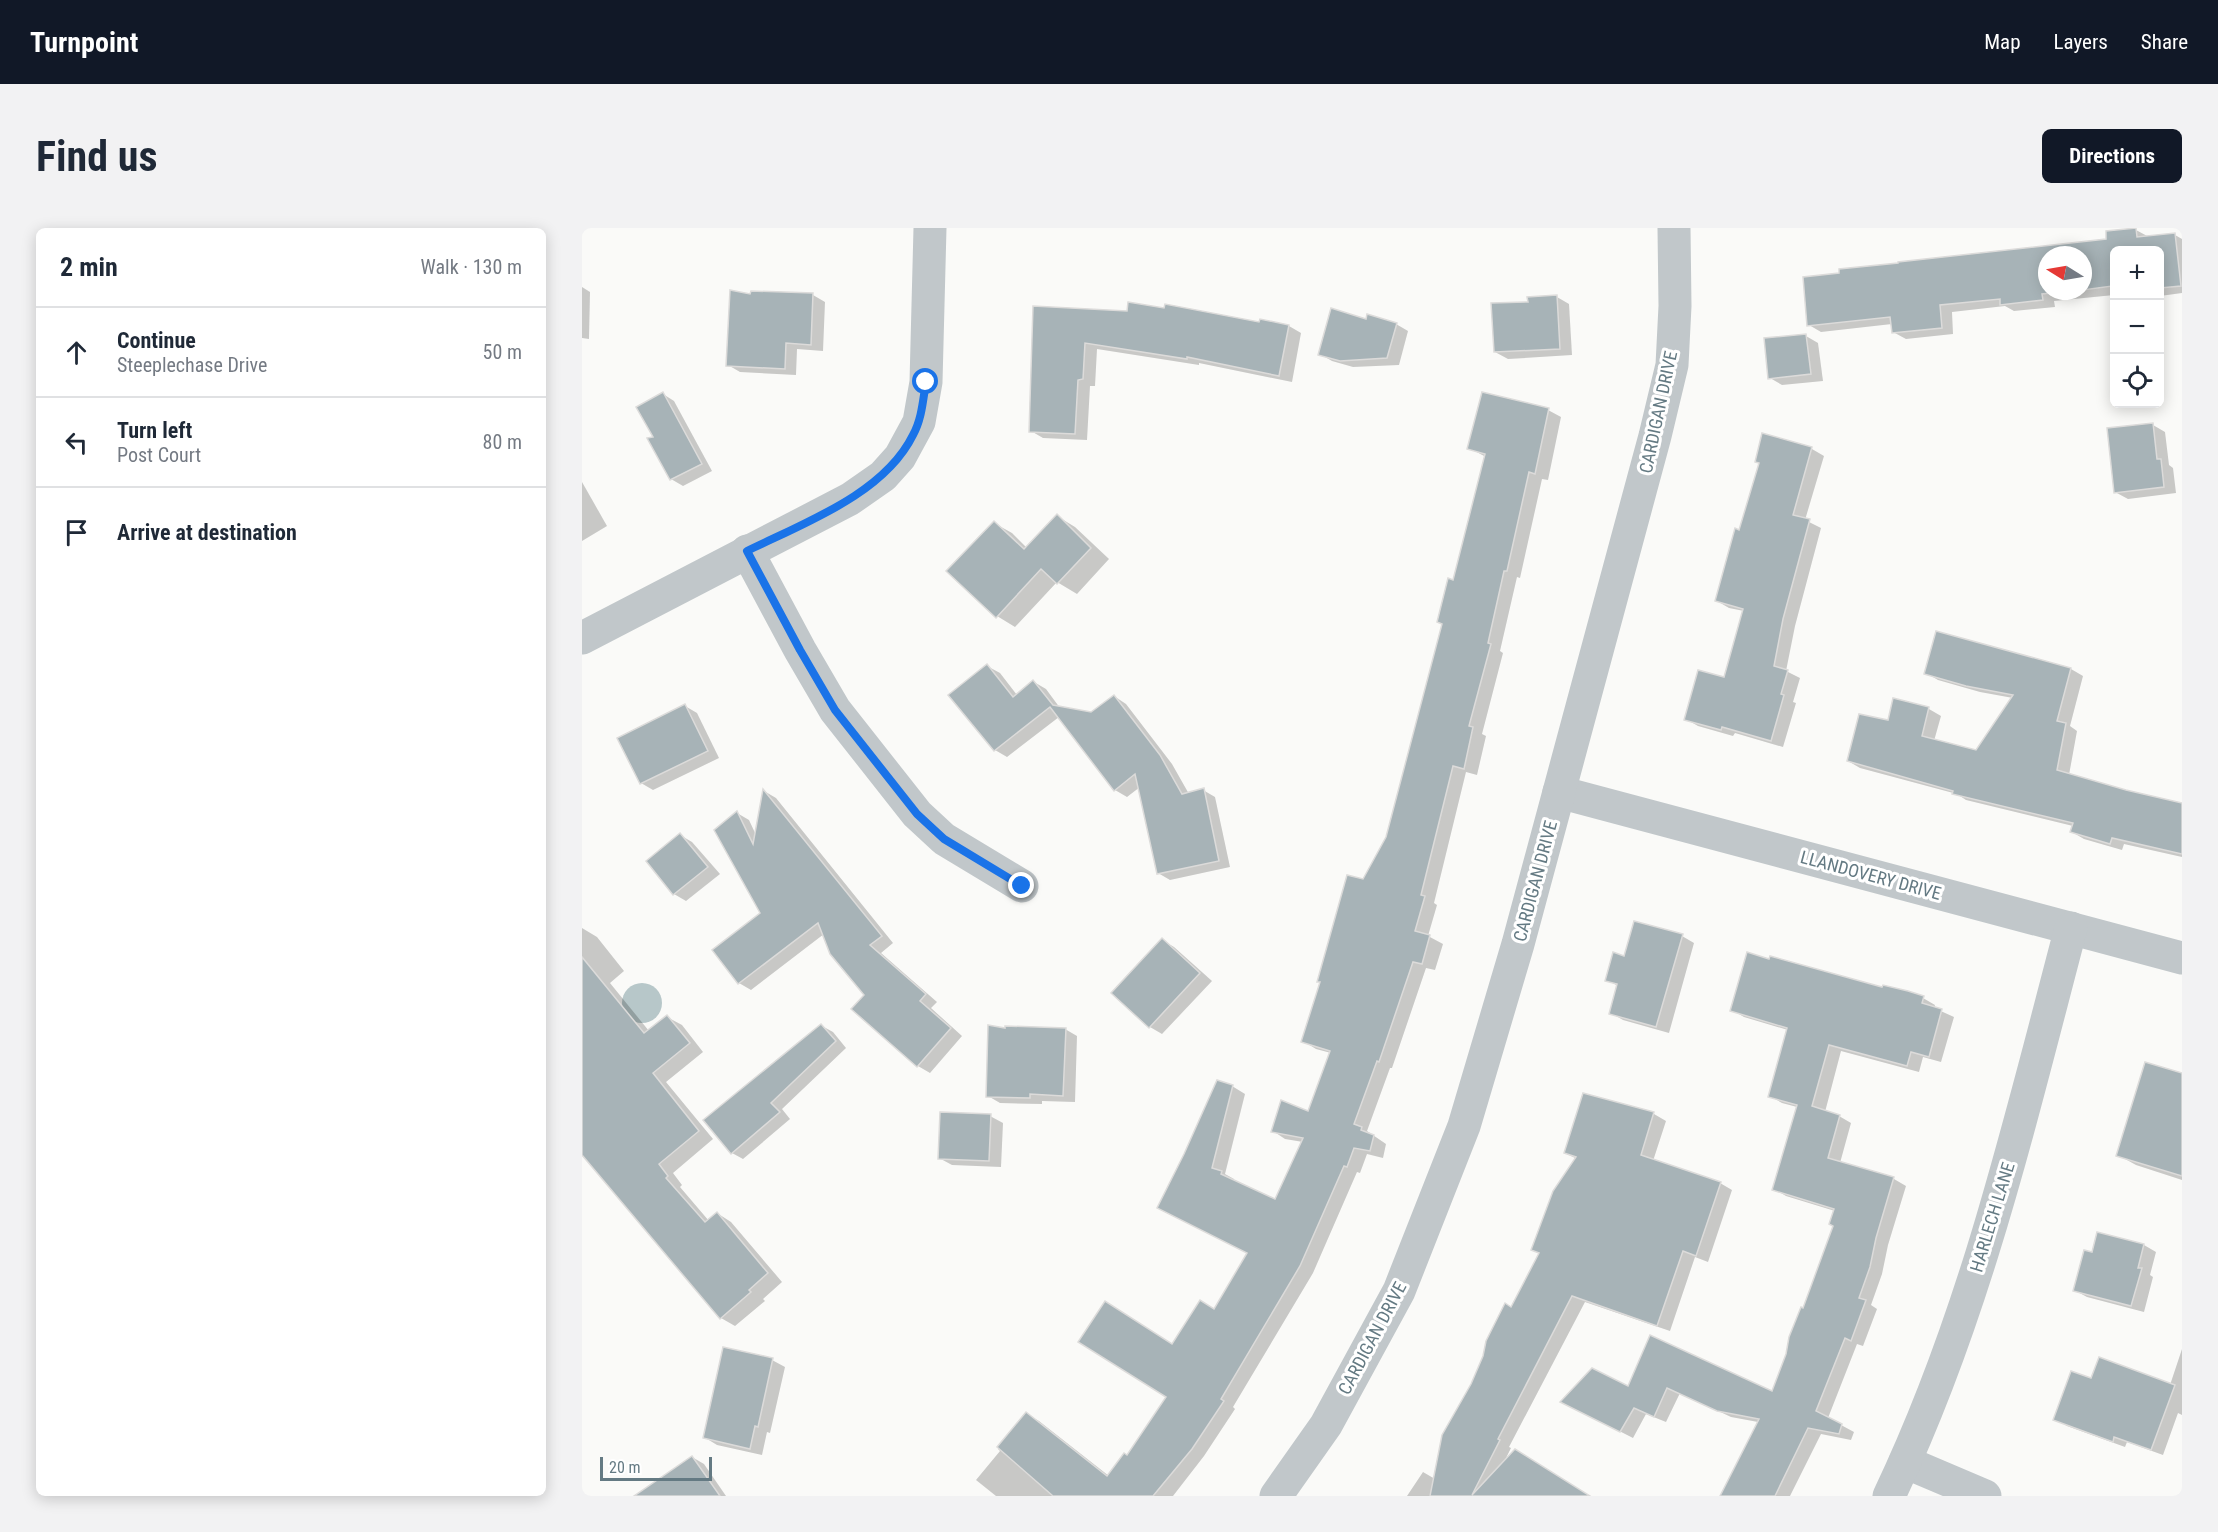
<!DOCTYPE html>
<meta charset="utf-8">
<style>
body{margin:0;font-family:"Roboto Condensed",sans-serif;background:#f2f2f3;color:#1f2937}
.controls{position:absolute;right:18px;top:18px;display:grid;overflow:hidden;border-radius:9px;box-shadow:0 3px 15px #0003}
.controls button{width:54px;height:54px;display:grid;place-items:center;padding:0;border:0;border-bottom:2px solid #e0e1e3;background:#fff;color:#1f2937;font:30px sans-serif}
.compass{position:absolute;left:1456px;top:18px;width:54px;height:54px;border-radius:50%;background:#fff;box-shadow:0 3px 15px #0003;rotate:281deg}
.scale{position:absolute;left:18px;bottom:15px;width:112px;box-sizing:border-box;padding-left:6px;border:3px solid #647a83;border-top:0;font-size:16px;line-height:21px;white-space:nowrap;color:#647a83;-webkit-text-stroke:4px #fff;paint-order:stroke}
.stop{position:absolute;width:18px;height:18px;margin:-14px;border:4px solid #1a73e8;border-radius:50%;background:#fff}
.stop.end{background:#1a73e8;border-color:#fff;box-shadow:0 2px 6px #0008}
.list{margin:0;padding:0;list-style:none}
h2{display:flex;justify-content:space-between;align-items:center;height:78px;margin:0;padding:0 24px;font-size:26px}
h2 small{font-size:20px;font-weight:400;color:#747a83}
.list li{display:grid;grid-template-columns:39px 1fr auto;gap:18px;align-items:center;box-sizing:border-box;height:90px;padding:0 24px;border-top:2px solid #e0e1e3}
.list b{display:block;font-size:22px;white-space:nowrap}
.list p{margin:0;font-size:20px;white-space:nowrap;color:#747a83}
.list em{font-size:20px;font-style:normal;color:#747a83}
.icon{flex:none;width:33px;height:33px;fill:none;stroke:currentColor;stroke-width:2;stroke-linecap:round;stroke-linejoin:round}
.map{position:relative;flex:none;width:1600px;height:1268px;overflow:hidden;border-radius:9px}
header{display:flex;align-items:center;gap:36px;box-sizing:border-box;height:84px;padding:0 30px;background:#111827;color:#fff}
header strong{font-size:28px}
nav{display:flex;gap:33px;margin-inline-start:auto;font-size:21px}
.intro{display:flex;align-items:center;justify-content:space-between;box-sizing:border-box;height:144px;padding:0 36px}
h1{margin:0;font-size:42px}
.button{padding:15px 27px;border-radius:9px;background:#111827;color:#fff;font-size:21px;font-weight:700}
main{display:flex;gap:36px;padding:0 36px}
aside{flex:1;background:#fff;border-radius:9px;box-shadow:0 3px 15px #0003}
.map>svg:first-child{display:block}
.water{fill:#b7c7c9}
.shadow{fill:#0003;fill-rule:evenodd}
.building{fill:#a7b3b7;stroke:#dcdbda;stroke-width:1.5}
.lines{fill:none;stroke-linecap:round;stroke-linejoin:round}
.minor{stroke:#c1c7ca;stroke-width:33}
.route{stroke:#1a73e8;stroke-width:8}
.labels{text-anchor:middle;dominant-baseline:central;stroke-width:6;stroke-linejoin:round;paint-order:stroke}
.street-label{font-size:18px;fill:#647a83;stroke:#fff}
</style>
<header>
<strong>Turnpoint</strong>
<nav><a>Map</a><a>Layers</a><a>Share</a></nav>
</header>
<div class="intro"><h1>Find us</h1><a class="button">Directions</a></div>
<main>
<aside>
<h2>2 min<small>Walk · 130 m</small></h2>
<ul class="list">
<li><svg class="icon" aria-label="ahead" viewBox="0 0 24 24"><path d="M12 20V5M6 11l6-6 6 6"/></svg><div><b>Continue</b><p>Steeplechase Drive</p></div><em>50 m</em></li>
<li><svg class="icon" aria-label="left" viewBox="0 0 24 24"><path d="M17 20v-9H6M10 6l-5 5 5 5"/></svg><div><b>Turn left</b><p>Post Court</p></div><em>80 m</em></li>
<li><svg class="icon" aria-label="arrive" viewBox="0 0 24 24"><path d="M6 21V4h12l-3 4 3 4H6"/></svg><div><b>Arrive at destination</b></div></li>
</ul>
</aside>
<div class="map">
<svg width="1600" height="1268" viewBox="0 0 1600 1268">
<rect width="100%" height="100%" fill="#fafaf8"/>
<circle class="water" cx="60" cy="775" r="20"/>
<g class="shadow">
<path d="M 1554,2 L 1567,9 L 1593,7 L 1600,11 L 1600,65 L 1578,68 L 1578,22 L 1532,22 L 1532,67 L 1472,73 L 1473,79 L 1432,83 L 1423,78 L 1370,84 L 1371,106 L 1324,111 L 1311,104 L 1310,96 L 1239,104 L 1227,97 L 1222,50 L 1526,12 ZM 1465,27 L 1501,27 L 1501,63 L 1465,63 Z"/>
<polygon points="0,59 8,64 7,111 0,110"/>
<polygon points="231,67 243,74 241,123 215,121 214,147 158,144 146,137 170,68"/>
<polygon points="975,69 987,76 990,127 926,131 913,124 947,75"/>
<polygon points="452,79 546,84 583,82 679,96 679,92 707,98 719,105 710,154 617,135 617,137 515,121 513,158 508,158 505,212 461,210 449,203"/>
<polygon points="785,93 814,96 826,103 817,137 771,139 750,133 738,126"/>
<polygon points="1224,108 1236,115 1241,153 1200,157 1188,150"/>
<polygon points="81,166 92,173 130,243 101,258 89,251 73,210"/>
<polygon points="966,182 979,189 966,252 960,251 938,350 935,349 918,423 921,425 900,506 904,508 895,547 884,544 852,675 855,677 846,708 861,716 853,742 844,740 810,840 808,840 785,903 804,916 801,930 785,926 778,945 775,944 731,1045 651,1179 653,1181 622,1228 591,1268 414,1268 394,1252 418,1223 416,1221 444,1186 457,1193 527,1248 545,1229 586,1168 591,1117 633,1082 667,1025 589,987 650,858 663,866 643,946 652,951 652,953 694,973 721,914 703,911 691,903 727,885 749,825 734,821 721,813 782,653 806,609 904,229 887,220"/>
<polygon points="1571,197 1583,204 1587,237 1591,240 1594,265 1546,271 1533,264"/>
<polygon points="1181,207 1230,221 1242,228 1223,292 1239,300 1213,398 1204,443 1218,450 1211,474 1214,475 1201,519 1153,505 1151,508 1116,498 1104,491 1143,451 1162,383 1147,380 1135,373 1178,235"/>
<polygon points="0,254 25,298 0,313"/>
<polygon points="475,288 493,299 527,331 495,366 475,354 433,399 415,388 412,295 430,305 445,320"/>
<polygon points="1355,405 1489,441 1501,448 1488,498 1495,503 1487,547 1543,563 1600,577 1600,629 1542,616 1540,622 1502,611 1490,604 1491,598 1384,572 1375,566 1278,540 1266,533 1308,494 1312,472 1347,481 1359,488 1352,513 1395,524 1431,470 1398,464 1356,452 1344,445"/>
<polygon points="405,438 418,445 435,467 452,454 464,461 478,480 509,486 532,468 544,476 590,536 607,566 621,562 633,569 648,639 588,652 576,645 558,559 545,569 533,562 477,489 425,529 413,522"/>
<polygon points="103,478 115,485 137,530 71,562 59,555"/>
<polygon points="182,563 194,570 311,715 299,725 355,774 349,780 380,808 348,845 336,838 242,706 169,762 157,755 180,686 155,585 167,592 174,607"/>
<polygon points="98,607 110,614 138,646 104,673 92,666 66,633"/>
<polygon points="0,700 15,709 42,743 28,755 67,803 85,789 100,797 121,824 84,854 131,911 91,945 100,957 98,959 127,993 135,985 149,994 200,1054 181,1071 183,1073 153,1098 139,1090 0,924"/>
<polygon points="1100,708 1112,715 1087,805 1041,792 1029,785 1036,758 1025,752 1043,730"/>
<polygon points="580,712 592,719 630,753 580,806 568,799 531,765"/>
<polygon points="1301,761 1341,770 1353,777 1352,780 1372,789 1359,834 1341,829 1337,844 1259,823 1243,884 1257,888 1269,895 1258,935 1312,951 1324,958 1306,1017 1300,1046 1289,1077 1295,1081 1281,1118 1275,1116 1246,1190 1272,1204 1269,1212 1239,1206 1208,1268 1140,1268 1176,1194 1149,1189 1098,1165 1084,1194 1064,1186 1051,1210 992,1180 1047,1160 1069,1109 1190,1165 1253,998 1253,983 1204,968 1192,961 1215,879 1200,875 1188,868 1206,802 1162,789 1150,782"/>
<polygon points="240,798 251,804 264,820 200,881 208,891 161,931 150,925 123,892"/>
<polygon points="483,801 495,808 493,874 460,873 460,876 418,875 406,868 424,802"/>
<polygon points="1600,847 1600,952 1554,937 1536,927"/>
<polygon points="1002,867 1072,886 1084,893 1071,933 1138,955 1150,962 1126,1034 1113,1029 1088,1103 1003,1074 927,1219 929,1220 922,1234 1006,1268 825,1268 841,1244 853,1251 930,1081 958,1026 950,1022 995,931 983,925"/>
<polygon points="408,888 421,895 419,939 370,937 357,930"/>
<polygon points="1562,1017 1574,1024 1568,1047 1571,1049 1562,1084 1505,1069 1492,1062 1511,1026"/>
<polygon points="1600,1121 1600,1187 1596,1185 1581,1227 1545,1214 1543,1219 1485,1198 1473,1191 1510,1152 1588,1157"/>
<polygon points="190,1132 203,1139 188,1205 185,1204 180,1227 135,1217 122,1209"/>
<polygon points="110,1229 122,1236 144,1268 55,1268"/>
</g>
<g class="building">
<polygon points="1554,0 1555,9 1593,5 1599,58 1578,60 1578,22 1533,22 1533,65 1531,65 1530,58 1501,62 1501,27 1465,27 1465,63 1489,63 1460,66 1461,72 1418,77 1418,71 1358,77 1360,100 1310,105 1308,89 1225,98 1221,49 1257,45 1257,41 1316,35 1316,34 1524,11 1524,3"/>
<polygon points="148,62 168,66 169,63 231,65 229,117 204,115 203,141 144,138"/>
<polygon points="975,67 978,121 912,124 909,75 946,74 945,69"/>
<polygon points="546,74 582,80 583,76 677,94 678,91 707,97 697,148 605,129 605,131 503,115 501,151 496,152 493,206 447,204 451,78 545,83"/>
<polygon points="749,80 784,91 785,86 815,95 805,130 758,133 736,127"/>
<polygon points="1224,106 1229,146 1186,151 1182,110"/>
<polygon points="81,164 120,236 88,252 65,210 71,209 54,179"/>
<polygon points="900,164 967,180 953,246 947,244 925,343 922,343 906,415 909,416 887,498 891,499 882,541 871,538 839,667 843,668 833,703 848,707 840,736 831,734 797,834 795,833 772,896 780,899 779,902 792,907 788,923 772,920 765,939 762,938 718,1038 639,1171 642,1173 610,1221 571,1268 471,1268 415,1219 444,1184 525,1248 542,1225 545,1227 584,1169 496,1114 523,1073 590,1116 618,1072 632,1081 665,1025 575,980 602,926 635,852 651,857 630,940 640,943 639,946 693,971 721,910 689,904 699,872 726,883 748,823 719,814 738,754 735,754 765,647 781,651 804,609 860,396 855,394 866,350 871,352 903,226 885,221"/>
<polygon points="1571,195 1575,231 1579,231 1582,259 1532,265 1525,200"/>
<polygon points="1180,205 1230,219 1211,287 1228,291 1201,391 1192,438 1206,442 1199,466 1202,467 1189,513 1140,499 1139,502 1102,492 1116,442 1142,449 1161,381 1133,373 1153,300 1157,302 1177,235 1173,234"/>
<polygon points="475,286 509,320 475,356 459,341 414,390 364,343 412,293 442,321"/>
<polygon points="1354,403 1489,440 1475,493 1484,495 1475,542 1544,562 1600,575 1600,626 1530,610 1528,616 1488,604 1491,595 1370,566 1371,563 1265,533 1277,486 1306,492 1311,470 1347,479 1340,508 1394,522 1431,467 1384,458 1342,446"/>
<polygon points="405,436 431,469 451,452 471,477 509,484 532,467 578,527 600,566 622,560 637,633 575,646 553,546 532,563 468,479 412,523 366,467"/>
<polygon points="103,476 126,523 58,556 35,510"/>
<polygon points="181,561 300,708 288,717 344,766 338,773 369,800 335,839 269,781 282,767 248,726 236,695 156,756 130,722 178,685 132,602 155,583 171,616"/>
<polygon points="98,605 126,639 91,667 64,633"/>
<polygon points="1052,693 1101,706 1074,799 1027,786 1035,756 1023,753 1031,724 1042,728"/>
<polygon points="580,710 618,745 567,800 529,765"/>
<polygon points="1165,724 1187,731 1188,728 1300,759 1301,757 1326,763 1342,768 1340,775 1360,781 1347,829 1329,824 1325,838 1247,817 1230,878 1258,887 1246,930 1312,949 1294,1010 1288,1039 1277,1070 1284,1072 1269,1113 1263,1110 1234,1183 1260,1196 1257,1206 1226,1200 1193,1268 1138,1268 1177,1191 1135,1183 1085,1160 1072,1189 1052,1180 1038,1204 978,1174 1010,1140 1046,1158 1068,1107 1190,1163 1204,1126 1207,1109 1219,1079 1221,1080 1251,998 1247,996 1252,981 1190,962 1215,877 1186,869 1205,800 1148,783"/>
<polygon points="0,729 62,805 85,787 108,815 71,845 117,903 77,936 86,948 84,950 123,994 135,984 186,1045 167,1062 169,1064 138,1091 0,927"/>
<polygon points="239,796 254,813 189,875 198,884 149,926 121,892"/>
<polygon points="406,797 423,800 423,798 484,800 481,868 448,866 448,870 404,869"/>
<polygon points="1563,834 1600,845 1600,948 1534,928"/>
<polygon points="1001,865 1072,884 1059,927 1139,954 1114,1028 1101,1023 1075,1098 990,1068 916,1211 918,1212 890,1267 933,1221 1008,1268 848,1268 860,1207 889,1156 901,1128 904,1113 923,1075 929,1079 957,1025 949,1022 971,963 994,929 982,925"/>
<polygon points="358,884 409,886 407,933 356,931"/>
<polygon points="1515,1004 1562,1016 1556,1040 1560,1040 1549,1078 1491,1063 1502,1022 1510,1024"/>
<polygon points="141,1119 191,1130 176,1199 173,1198 168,1221 121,1210"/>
<polygon points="1517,1129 1593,1157 1569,1222 1532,1209 1531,1214 1471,1192 1489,1143 1509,1150"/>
<polygon points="110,1228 138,1268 52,1268"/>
</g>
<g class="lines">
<g class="minor">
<polyline points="165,323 218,422 253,482 335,586 362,611 440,658"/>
<polyline points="0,410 268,271 301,248 318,229 337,194 344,154 348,0"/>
<polyline points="977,564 1600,730"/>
<polyline points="1323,1234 1403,1268"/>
<polyline points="694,1268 744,1197 817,1063 882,898 936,716 1073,208 1090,137 1093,78 1092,0"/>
<path d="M 1307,1268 C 1393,1088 1438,893 1489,700"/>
</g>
</g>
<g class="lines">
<path class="route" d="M 344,154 C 341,171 340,191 331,207 C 302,266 222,295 165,323 L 218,422 L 253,482 L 335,586 L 362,611 L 440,658"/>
</g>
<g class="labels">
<g class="street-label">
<text transform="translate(1076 184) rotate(-78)">CARDIGAN DRIVE</text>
<text transform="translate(1289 647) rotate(15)">LLANDOVERY DRIVE</text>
<text transform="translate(953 653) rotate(-75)">CARDIGAN DRIVE</text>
<text transform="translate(1410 989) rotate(-73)">HARLECH LANE</text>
<text transform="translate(790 1110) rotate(-62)">CARDIGAN DRIVE</text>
</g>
</g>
</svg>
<div class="controls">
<button>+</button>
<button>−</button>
<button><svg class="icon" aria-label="locate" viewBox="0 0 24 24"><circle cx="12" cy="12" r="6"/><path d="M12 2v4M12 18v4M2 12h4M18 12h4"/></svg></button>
</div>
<svg class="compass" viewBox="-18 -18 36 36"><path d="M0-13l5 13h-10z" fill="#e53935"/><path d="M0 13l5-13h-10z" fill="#747a83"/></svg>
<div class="scale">20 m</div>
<div class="stop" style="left:344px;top:154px"></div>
<div class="stop end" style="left:440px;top:658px"></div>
</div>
</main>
